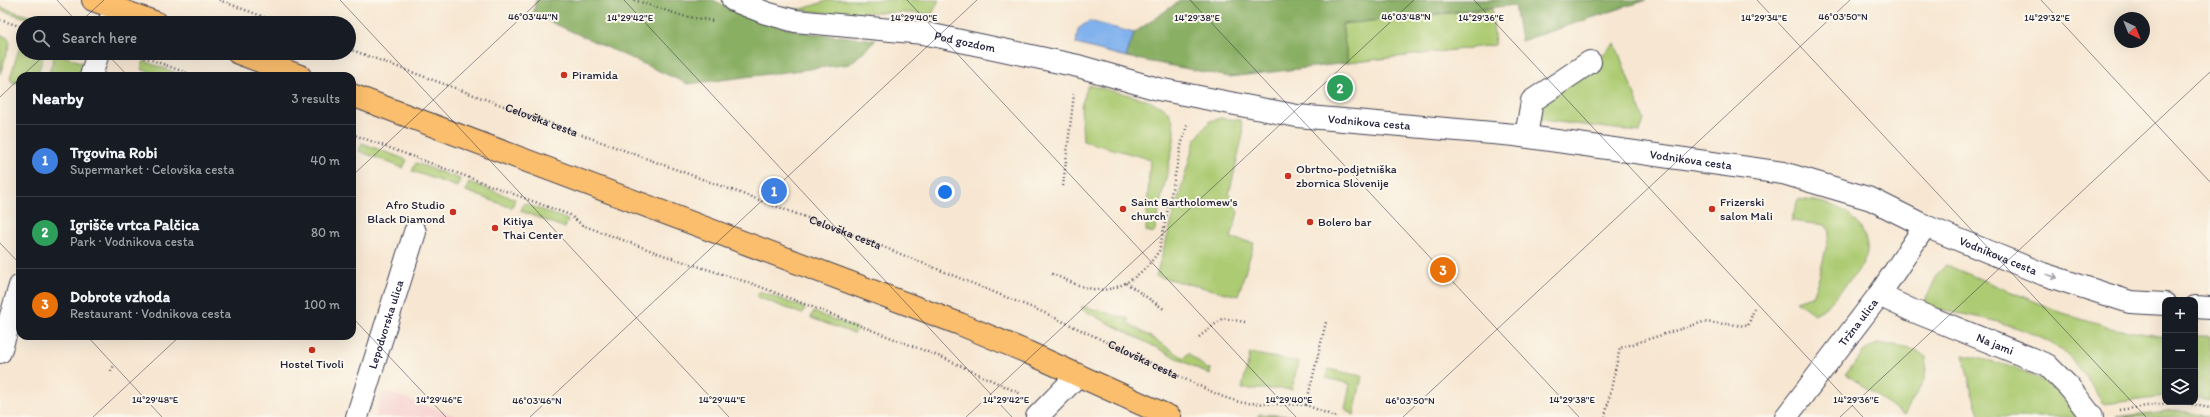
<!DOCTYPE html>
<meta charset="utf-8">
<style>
body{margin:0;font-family:Itim,sans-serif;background:#20242c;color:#f1f3f6}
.controls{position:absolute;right:12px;bottom:12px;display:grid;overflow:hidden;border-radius:8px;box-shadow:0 4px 16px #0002}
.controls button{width:36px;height:36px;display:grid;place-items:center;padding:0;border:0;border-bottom:1px solid #363941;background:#171b24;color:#f1f3f6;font:20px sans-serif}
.compass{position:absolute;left:2114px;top:12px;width:36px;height:36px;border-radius:50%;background:#171b24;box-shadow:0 4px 16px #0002;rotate:137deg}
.you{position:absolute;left:945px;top:192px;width:14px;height:14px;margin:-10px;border:3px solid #fff;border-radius:50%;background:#1a73e8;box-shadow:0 0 0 6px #1a73e833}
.badge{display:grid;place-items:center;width:26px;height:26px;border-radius:50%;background:#8c9099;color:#fff;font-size:13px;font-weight:700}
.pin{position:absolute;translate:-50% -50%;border:2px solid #fff;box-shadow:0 1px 4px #0006}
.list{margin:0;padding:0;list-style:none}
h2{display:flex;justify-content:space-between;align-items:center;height:52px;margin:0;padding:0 16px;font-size:17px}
h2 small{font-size:13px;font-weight:400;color:#9ea1a6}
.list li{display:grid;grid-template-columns:26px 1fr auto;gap:12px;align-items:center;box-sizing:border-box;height:72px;padding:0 16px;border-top:1px solid #363941}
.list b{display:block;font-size:15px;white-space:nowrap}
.list p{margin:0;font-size:13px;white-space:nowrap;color:#9ea1a6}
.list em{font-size:13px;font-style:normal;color:#9ea1a6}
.icon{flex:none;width:22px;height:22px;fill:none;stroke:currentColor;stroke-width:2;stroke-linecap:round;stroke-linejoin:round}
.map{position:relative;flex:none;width:2210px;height:417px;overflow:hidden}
.search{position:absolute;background:#171b24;box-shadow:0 4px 16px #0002;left:16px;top:16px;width:340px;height:44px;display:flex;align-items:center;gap:10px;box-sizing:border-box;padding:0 14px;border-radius:22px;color:#9ea1a6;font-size:15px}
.panel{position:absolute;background:#171b24;box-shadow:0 4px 16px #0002;left:16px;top:72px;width:340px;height:268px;border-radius:12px}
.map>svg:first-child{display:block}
.built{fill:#f7d0cf}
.green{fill:#accb72;stroke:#677656}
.forest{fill:#89af64;stroke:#566850}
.water{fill:#82b2ed;stroke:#526a94}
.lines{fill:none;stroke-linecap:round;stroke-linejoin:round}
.minor-casing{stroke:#424052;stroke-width:24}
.major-casing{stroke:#424052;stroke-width:24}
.path{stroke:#424052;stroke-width:2.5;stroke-dasharray:1 3;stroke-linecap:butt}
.minor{stroke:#fff;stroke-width:22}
.major{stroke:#fabe6d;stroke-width:22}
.oneway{stroke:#9c9ca7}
.ticks{fill:none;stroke:#22223b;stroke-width:1;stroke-opacity:0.45}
.poi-dot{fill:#c8321e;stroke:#fbf7ec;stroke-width:1.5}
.labels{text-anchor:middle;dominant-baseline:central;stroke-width:4;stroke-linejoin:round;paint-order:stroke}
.street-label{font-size:12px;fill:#22223b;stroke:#fbf7ec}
.poi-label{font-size:12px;fill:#22223b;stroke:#fbf7ec;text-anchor:start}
.ticks-label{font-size:10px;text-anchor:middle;fill:#22223b;stroke:#fbf7ec;stroke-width:4;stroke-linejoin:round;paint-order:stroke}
</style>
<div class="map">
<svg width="2210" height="417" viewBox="0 0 2210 417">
<rect width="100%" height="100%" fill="#fbf7ec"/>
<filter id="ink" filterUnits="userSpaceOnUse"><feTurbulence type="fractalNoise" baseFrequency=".025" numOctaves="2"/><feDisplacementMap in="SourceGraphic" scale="8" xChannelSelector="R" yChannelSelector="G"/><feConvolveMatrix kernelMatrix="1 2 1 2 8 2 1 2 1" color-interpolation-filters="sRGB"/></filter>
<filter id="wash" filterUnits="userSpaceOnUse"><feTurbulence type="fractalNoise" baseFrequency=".012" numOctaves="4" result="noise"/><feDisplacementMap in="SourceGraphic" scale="16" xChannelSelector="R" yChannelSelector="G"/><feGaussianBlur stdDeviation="0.9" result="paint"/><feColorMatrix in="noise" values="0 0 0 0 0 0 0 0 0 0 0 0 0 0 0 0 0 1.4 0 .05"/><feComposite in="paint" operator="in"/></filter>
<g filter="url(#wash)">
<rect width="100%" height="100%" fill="#f7e7d2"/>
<polygon class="built" points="383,391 460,417 375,417"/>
<g class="green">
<polygon points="830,0 939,0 932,14 879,12 837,14 782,8 802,9"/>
<polygon points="0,7 51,23 42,23 0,10"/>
<polygon points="1492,9 1495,45 1348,63 1342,24"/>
<polygon points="0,35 8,38 10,43 0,74"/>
<polygon points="23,43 23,53 44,54 37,76 20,76 20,84 12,82 10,78 20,46"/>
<polygon points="1615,43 1644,120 1640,132 1533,119 1534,103 1593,63"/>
<polygon points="59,54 83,63 85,66 81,76 48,76 54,57"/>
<polygon points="144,61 185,76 159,76 141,69"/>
<path d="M 1088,85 C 1106,90 1151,98 1165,109 C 1175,116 1174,131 1174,141 L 1154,233 L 1146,231 L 1150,159 L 1083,141 L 1081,106 Z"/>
<polygon points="1220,118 1241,120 1243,135 1229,194 1238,212 1231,238 1254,243 1238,296 1156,276 1195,140 1210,121"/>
<polygon points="362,143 407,160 403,168 359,151"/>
<polygon points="416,163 460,179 457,187 412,171"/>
<polygon points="469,182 515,199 512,208 466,191"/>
<path d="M 1798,199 C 1825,202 1853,206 1864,235 C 1867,242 1869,251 1865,258 C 1861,269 1853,277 1845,286 C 1836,296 1827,309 1814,314 L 1796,301 L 1812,296 L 1819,278 L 1830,231 L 1825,225 L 1791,221 Z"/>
<polygon points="524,203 568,220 565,228 521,211"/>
<path d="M 1946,265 L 2068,315 L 2110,328 L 2165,337 L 2165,397 L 2103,404 C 2090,384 2078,360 2057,347 C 2018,322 1967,314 1922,308 L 1938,273 Z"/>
<polygon points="759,291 805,308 802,314 757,297"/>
<polygon points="1082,306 1129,319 1127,322 1184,358 1188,353 1207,369 1211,368 1210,375 1081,309"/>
<polygon points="813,312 857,328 855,334 811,318"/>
<polygon points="2195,336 2210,336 2210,401 2195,398"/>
<polygon points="1878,343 1916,350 1927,358 1925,378 1904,415 1846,374 1864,351"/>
<polygon points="1250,353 1298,362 1292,389 1242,389"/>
<path d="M 1963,355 C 2006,364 2055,374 2076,417 L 1980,417 L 1972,393 Z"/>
<polygon points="1328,369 1362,376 1354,415 1345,409 1350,384 1326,378"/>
<polygon points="2176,410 2210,417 2116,417"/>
<polygon points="1259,414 1307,417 1258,417"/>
</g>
<g class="forest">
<polygon points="536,0 713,0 748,16 802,32 876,40 850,64 688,84 533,14"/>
<polygon points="1181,0 1646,0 1521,41 1515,5 1342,24 1348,63 1230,77 1126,57 1134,33"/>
</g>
<polygon class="water" points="1089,21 1134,33 1126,57 1076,44 1078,29"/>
</g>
<g filter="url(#ink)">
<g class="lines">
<defs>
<g id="minor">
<path id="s2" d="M 733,0 L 766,13 L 795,21 L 923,33 L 1078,66 L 1158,89 L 1297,116 L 1515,135 L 1783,173 L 1871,199 L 1925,226 L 2043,274 L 2130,302 L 2165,304"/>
<polyline points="109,23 115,8"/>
<polyline points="91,76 98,53"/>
<polyline points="1526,136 1532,101 1590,62"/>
<path id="s3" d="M 1879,295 L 1911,310 L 2047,365 L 2069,387 L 2092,417"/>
<polyline points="2195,307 2210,308"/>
<polyline points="0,352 20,286"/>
<path id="s4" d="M 357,417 L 415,232"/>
<polyline points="1037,417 1078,375"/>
<path id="s5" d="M 1786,417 L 1879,295 L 1925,226"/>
</g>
<g id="major">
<polyline points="93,0 157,23"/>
<polyline points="238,53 300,76"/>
<polyline points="352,95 960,324 1027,352 1170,417"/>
</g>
</defs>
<use href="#minor" class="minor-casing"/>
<use href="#major" class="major-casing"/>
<g class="path">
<polyline points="219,0 280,23"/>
<polyline points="634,0 683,16 714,21"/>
<polyline points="0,20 23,27"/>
<path id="s1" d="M 349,49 L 854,235 L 1045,313 L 1223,397 L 1243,403 L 1306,405 L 1336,417"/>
<polyline points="133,53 195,76"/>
<polyline points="352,134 570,215 582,225 666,256 753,284 946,359 1021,394"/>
<polyline points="1063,186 1074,94"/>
<path d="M 1052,274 C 1065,279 1079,287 1093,289 C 1120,294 1145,272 1159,251 L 1182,142 L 1188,123"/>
<polyline points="1126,283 1164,309"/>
<polyline points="1199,337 1223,318 1245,322"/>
<polyline points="111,371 114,365"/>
<polyline points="2180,402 2210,408"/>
<polyline points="1306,405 1326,322"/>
<polyline points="2119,410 2175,402"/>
<polyline points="1605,417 1620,348 1703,322 1748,326 1754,309"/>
</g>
<use href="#minor" class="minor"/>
<use href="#major" class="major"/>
</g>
<defs><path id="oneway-shaft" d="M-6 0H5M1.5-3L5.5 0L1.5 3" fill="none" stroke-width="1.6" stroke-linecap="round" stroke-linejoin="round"/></defs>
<use class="oneway" href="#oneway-shaft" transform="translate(2052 276) rotate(18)"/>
</g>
<path class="ticks" d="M 57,0 L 78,23M 340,0 L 729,417M 624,0 L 1012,417M 907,0 L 1296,417M 1190,0 L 1579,417M 1474,0 L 1863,417M 1757,0 L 2146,417M 2041,0 L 2210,182M 79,23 L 104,0M 106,53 L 128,76M 22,76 L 47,53M 0,97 L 20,78M 352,176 L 540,0M 0,243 L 20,264M 352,317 L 446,417M 87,336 L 162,417M 93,417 L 180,336M 530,417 L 977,0M 966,417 L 1414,0M 1403,417 L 1850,0M 1840,417 L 2210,72"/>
<g class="poi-dot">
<circle cx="564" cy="75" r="4"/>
<circle cx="1288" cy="176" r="4"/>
<circle cx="1123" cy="209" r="4"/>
<circle cx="1712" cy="209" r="4"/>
<circle cx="453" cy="212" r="4"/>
<circle cx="1310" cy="222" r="4"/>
<circle cx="495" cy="228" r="4"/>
<circle cx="312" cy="350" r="4"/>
</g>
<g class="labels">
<g class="street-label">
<text stroke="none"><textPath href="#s2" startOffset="237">Pod gozdom</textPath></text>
<text stroke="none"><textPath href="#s1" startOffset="205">Celovška cesta</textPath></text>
<text stroke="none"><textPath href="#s2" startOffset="650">Vodnikova cesta</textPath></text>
<text stroke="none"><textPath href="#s2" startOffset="974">Vodnikova cesta</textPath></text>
<text stroke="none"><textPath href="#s1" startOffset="529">Celovška cesta</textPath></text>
<text stroke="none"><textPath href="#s2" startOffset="1298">Vodnikova cesta</textPath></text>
<text stroke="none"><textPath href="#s5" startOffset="119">Tržna ulica</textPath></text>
<text stroke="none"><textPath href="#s4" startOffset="97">Lepodvorska ulica</textPath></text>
<text stroke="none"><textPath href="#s3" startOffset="126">Na jami</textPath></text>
<text stroke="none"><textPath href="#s1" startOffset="853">Celovška cesta</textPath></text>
</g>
<g class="poi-label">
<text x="572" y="75">Piramida</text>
<text x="1296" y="169">Obrtno-podjetniška<tspan x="1296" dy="14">zbornica Slovenije</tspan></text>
<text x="1131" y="202">Saint Bartholomew's<tspan x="1131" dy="14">church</tspan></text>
<text x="1720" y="202">Frizerski<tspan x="1720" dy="14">salon Mali</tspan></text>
<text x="445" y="205" text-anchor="end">Afro Studio<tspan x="445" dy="14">Black Diamond</tspan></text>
<text x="503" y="221">Kitiya<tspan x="503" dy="14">Thai Center</tspan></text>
<text x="1318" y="222">Bolero bar</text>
<text x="312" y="364" text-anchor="middle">Hostel Tivoli</text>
</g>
</g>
<g class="ticks-label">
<text x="533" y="20">46°03'44"N</text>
<text x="1406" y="20">46°03'48"N</text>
<text x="1843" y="20">46°03'50"N</text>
<text x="630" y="21">14°29'42"E</text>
<text x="914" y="21">14°29'40"E</text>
<text x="1197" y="21">14°29'38"E</text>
<text x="1481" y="21">14°29'36"E</text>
<text x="2047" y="21">14°29'32"E</text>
<text x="1764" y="21">14°29'34"E</text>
<text x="155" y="403">14°29'48"E</text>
<text x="439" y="403">14°29'46"E</text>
<text x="722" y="403">14°29'44"E</text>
<text x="1006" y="403">14°29'42"E</text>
<text x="1289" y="403">14°29'40"E</text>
<text x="1572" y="403">14°29'38"E</text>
<text x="1856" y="403">14°29'36"E</text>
<text x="537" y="404">46°03'46"N</text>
<text x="1410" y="404">46°03'50"N</text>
</g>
</svg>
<div class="controls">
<button>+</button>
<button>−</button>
<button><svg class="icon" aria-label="layers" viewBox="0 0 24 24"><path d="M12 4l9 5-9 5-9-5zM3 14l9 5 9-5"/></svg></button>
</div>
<svg class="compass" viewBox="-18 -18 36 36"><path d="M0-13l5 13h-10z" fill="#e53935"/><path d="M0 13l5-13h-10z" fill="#9ea1a6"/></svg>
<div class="you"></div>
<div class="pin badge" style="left:774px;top:191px;background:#3f7fe0">1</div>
<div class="pin badge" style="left:1340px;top:88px;background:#2e9e5b">2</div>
<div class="pin badge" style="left:1443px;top:270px;background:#e8710a">3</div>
<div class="search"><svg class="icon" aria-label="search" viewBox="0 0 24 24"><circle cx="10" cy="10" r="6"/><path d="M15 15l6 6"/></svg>Search here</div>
<section class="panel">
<h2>Nearby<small>3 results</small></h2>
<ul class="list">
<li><span class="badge" style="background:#3f7fe0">1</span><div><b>Trgovina Robi</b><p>Supermarket · Celovška cesta</p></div><em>40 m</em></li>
<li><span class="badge" style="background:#2e9e5b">2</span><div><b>Igrišče vrtca Palčica</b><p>Park · Vodnikova cesta</p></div><em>80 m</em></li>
<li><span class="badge" style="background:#e8710a">3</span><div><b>Dobrote vzhoda</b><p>Restaurant · Vodnikova cesta</p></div><em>100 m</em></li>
</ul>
</section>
</div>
